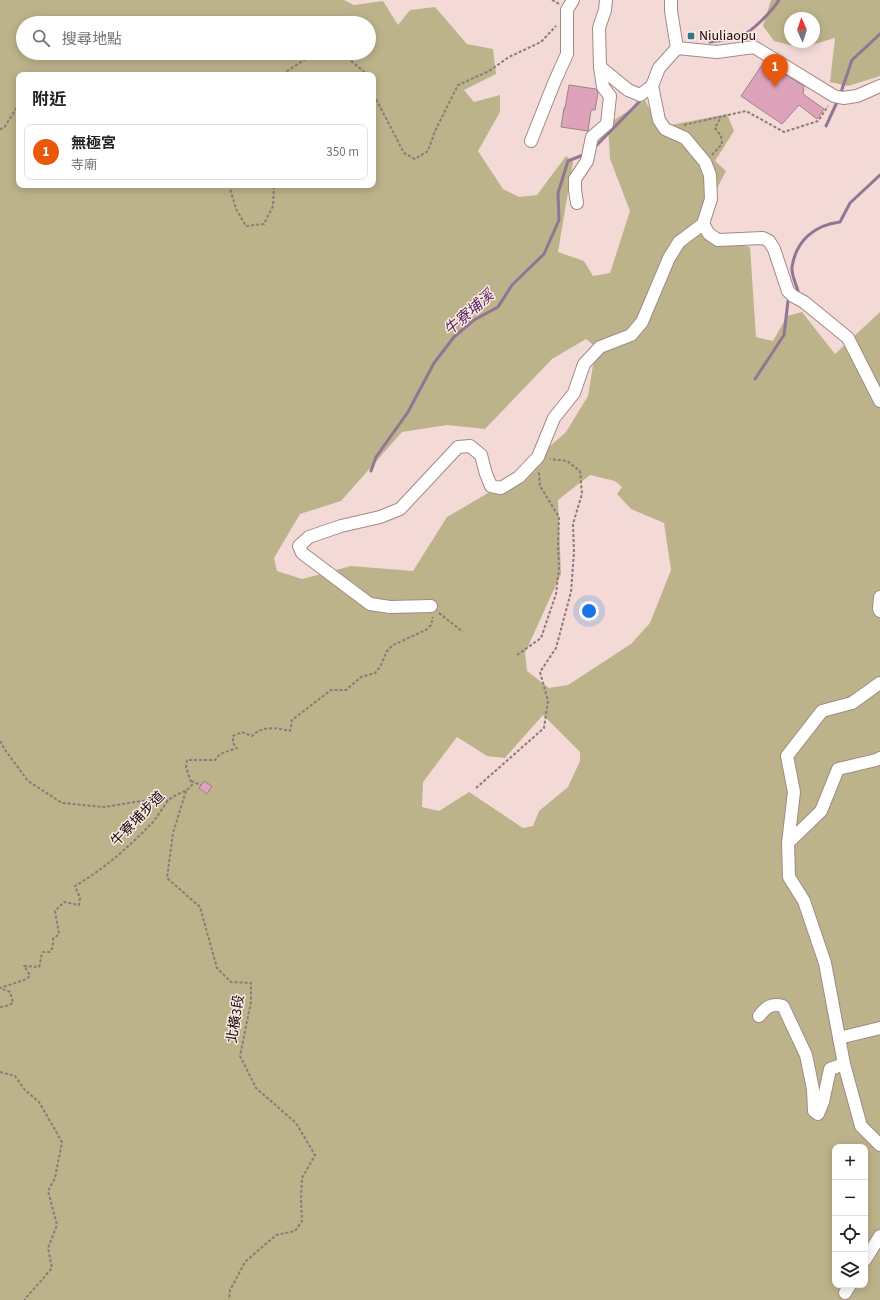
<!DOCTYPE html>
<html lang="zh-TW">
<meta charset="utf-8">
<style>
body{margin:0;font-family:"Source Sans 3","Noto Sans TC",sans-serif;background:#f6f6f6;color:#202124}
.controls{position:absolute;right:12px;bottom:12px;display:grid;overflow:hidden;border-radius:8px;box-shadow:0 2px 10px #0003}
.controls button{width:36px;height:36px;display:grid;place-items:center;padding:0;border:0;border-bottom:1px solid #e0e0e0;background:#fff;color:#202124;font:20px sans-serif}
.compass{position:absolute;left:784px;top:12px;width:36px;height:36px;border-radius:50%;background:#fff;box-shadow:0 2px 10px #0003;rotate:357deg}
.you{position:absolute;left:589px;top:611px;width:14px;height:14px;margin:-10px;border:3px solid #fff;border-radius:50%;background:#1a73e8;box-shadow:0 0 0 6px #1a73e833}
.badge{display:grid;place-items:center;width:26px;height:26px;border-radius:50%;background:#ea580c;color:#fff;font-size:13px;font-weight:700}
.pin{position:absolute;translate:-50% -33px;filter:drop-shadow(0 1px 2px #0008)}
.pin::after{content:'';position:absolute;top:21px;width:14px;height:12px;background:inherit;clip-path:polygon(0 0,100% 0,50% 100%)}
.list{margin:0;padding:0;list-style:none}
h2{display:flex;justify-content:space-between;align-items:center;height:52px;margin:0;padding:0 16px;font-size:17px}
h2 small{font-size:13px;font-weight:400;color:#757577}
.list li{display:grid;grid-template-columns:26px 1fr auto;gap:12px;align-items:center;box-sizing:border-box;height:56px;margin:0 8px 8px;padding:0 8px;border:1px solid #e0e0e0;border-radius:8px}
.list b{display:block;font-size:15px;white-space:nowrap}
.list p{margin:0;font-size:13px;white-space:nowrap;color:#757577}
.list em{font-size:13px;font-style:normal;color:#757577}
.icon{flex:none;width:22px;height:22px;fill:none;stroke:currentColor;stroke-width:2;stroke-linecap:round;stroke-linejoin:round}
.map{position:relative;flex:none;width:880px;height:1300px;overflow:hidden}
.search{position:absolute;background:#fff;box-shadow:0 2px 10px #0003;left:16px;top:16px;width:360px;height:44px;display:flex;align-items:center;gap:10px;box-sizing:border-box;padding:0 14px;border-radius:22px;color:#757577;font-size:15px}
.panel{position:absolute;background:#fff;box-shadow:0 2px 10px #0003;left:16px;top:72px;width:360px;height:116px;border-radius:8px}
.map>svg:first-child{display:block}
.green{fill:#bdb38b;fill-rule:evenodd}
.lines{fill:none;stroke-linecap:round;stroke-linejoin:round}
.stream{stroke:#927595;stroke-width:3}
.building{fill:#dea3ba;stroke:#99838b}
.minor-casing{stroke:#a18a86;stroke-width:14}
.path{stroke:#8b7a77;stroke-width:2;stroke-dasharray:3 2;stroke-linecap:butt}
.minor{stroke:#fff;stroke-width:12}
.poi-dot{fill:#337487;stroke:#fee9e5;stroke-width:1.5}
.labels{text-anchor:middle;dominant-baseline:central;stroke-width:3;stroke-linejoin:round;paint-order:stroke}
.poi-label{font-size:14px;fill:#130b0a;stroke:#fee9e5;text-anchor:start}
.street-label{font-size:14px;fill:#130b0a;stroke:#fee9e5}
.water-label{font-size:15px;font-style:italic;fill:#55275f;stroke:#fee9e5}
</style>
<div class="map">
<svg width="880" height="1300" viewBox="0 0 880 1300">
<rect width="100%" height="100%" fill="#f4dad6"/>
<g class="green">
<path d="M 0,0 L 344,0 L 354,5 L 383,1 L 398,25 L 410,10 L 435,7 L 467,44 L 493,49 L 496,74 L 464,90 L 474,102 L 500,95 L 500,112 L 478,151 L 503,189 L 519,197 L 537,195 L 566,156 L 573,162 L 558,252 L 584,261 L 593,276 L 610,273 L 630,211 L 610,159 L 608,124 L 645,100 L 657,124 L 666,126 L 727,114 L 734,131 L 715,161 L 726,171 L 698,225 L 717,242 L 750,247 L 756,337 L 773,341 L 787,316 L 802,312 L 835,354 L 880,312 L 880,1300 L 0,1300 ZM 23,23 L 369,23 L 369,53 L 23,53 ZM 19,75 L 373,75 L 373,185 L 19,185 ZM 586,339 L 596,347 L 588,396 L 566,432 L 514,478 L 447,517 L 413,571 L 351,566 L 302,579 L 277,571 L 274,558 L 300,514 L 341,501 L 402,432 L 447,425 L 485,429 L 552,359 ZM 590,475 L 615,481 L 622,487 L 617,494 L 631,509 L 664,523 L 671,570 L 650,623 L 631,644 L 568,685 L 549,688 L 527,671 L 525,653 L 561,574 L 558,500 ZM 543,715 L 580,752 L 580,761 L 568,787 L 539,811 L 533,826 L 523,828 L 469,792 L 439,811 L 422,807 L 423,782 L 457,737 L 487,756 L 505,758 ZM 835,1147 L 865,1147 L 865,1285 L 835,1285 Z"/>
<path d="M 771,0 L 880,0 L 880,76 L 848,86 L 830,82 L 835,38 L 801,48 L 774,41 L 763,26 ZM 790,18 L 814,18 L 814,42 L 790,42 Z"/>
</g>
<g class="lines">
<g class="stream">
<path d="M 710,42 C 720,40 731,40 741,36 C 752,32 773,10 779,0"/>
<polyline points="840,95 852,60 880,34"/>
<polyline points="826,126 838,100"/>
<polyline points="594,148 640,101"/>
<path d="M 798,291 C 796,284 791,274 792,267 C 796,241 814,225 840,222 L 850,203 L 880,175"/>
<polyline points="755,379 784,335 788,301"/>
<polyline points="371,471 376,457 408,412 434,363 454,337 474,320 498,307 512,285 544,254 559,220 558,193 568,161 583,155"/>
</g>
</g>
<g class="building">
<polygon points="764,62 804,86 803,94 824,109 817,119 799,105 782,124 741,96"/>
<polygon points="569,85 596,89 598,93 595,110 591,110 588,131 561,127 564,108 565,108"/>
<polygon points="204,781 212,786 207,794 199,788"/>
</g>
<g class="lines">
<defs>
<g id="minor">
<polyline points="671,0 671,11 677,48"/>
<polyline points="600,67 628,90 640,95 652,86"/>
<polyline points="531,141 554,83 567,54 567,10 573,0"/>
<polyline points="577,203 575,190 575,179 587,161 592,137 607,124 610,96 603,87 600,67 599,28 605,10 606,0"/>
<polyline points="703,224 709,234 718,240 763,238 769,241 774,249 788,291 793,296 804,302 848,338 880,401"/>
<polyline points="880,597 879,609 880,611"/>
<polyline points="431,606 390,607 370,604 302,553 299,546 309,537 341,526 380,517 400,509 458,447 470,446 481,455 486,474 491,486 501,488 519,477 538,457 554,418 574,393 584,364 600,347 631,335 642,322 669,258 679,242 703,224 711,199 710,175 705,162 685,138 665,129 659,120 652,86 659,68 677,48 717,52 754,47 834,96 843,98 857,96 880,86"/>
<polyline points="880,683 852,703 822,711 787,756 794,792 788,843 789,877 804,901 825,963 844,1064 861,1126 880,1145"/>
<polyline points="788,843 821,811 838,769 876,760 880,758"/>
<path d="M 759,1016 C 766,1007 771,1003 783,1006 L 806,1055 L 813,1089 L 814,1111 L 818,1114 L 823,1102 L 830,1069 L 844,1064"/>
<polyline points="839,1038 880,1028"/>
<polyline points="865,1260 880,1236"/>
<polyline points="845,1293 850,1285"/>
</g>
</defs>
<use href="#minor" class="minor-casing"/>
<g class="path">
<polyline points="552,0 559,4"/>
<polyline points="345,53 350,60 368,75"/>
<polyline points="284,75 284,73 312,55 313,53"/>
<polyline points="373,90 374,95 404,153 415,159 428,151 435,131 458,85 489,71 509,57 541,42 556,26"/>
<polyline points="684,125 746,111 784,132 818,121 828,106"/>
<polyline points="0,129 4,128 19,104"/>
<polyline points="712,155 722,144 721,136 715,128 721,117"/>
<polyline points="229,185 236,209 246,226 264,224 273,206 274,185"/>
<polyline points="439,613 463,632"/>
<polyline points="517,655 541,638 556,594 559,568 558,545 559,517 540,486 539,472"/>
<polyline points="0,741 5,750 28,781 62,803 104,807 160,798 168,801"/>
<polyline points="191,781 201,785"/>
<polyline points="476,788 544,728 548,701 540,672 556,648 571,592 574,552 573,524 582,494 580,471 567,461 550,459"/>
<polyline points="186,791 173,833 167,878 200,907 217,968 231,982 251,983 251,1002 240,1056 256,1088 296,1123 315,1155 302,1178 301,1200 302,1221 295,1231 276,1235 245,1262 230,1290 229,1300"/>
<path d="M 0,1007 L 6,1006 L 13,1003 L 10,992 L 0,988 L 27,979 L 30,975 L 24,966 L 39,967 C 41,962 40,957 43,952 L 50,952 L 53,947 L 53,939 L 59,934 L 55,911 L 64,902 L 79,905 L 80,898 L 75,886 C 104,869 130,846 153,822 C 159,815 163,806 169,800 C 176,793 186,793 192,785 L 186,767 L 187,760 L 215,760 L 220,754 L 237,748 L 233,743 L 233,736 L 242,732 L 252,736 C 263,725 277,728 290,731 L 292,720 L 331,690 L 346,690 L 361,677 L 375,673 L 380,667 L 387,651 L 393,645 L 426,630 L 431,625 L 433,617"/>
<polyline points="0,1072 15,1076 25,1090 39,1102 62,1142 55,1178 48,1191 57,1225 48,1248 52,1268 25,1299 25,1300"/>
</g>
<use href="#minor" class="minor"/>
</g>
<rect class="poi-dot" x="687" y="32" width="8" height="8" rx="2"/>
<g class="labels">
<g class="poi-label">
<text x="699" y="36">Niuliaopu</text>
</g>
<g class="street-label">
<text transform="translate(138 819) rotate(-46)">牛寮埔步道</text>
<text transform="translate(236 1019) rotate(-81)">北橫3段</text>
</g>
<g class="water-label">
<text transform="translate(469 313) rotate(-41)">牛寮埔溪</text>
</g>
</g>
</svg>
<div class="controls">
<button>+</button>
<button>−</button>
<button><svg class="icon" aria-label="locate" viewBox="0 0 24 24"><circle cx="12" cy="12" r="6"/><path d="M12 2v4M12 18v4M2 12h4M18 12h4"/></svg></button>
<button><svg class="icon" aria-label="layers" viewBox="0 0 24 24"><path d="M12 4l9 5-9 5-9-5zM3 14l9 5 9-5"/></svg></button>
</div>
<svg class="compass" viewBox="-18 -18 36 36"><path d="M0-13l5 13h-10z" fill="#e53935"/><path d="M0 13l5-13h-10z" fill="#757577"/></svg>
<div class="you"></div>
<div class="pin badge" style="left:775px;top:87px">1</div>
<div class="search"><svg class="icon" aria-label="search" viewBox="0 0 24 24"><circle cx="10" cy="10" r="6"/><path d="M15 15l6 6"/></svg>搜尋地點</div>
<section class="panel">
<h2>附近<small></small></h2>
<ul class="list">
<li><span class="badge">1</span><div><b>無極宮</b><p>寺廟</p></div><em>350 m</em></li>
</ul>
</section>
</div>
